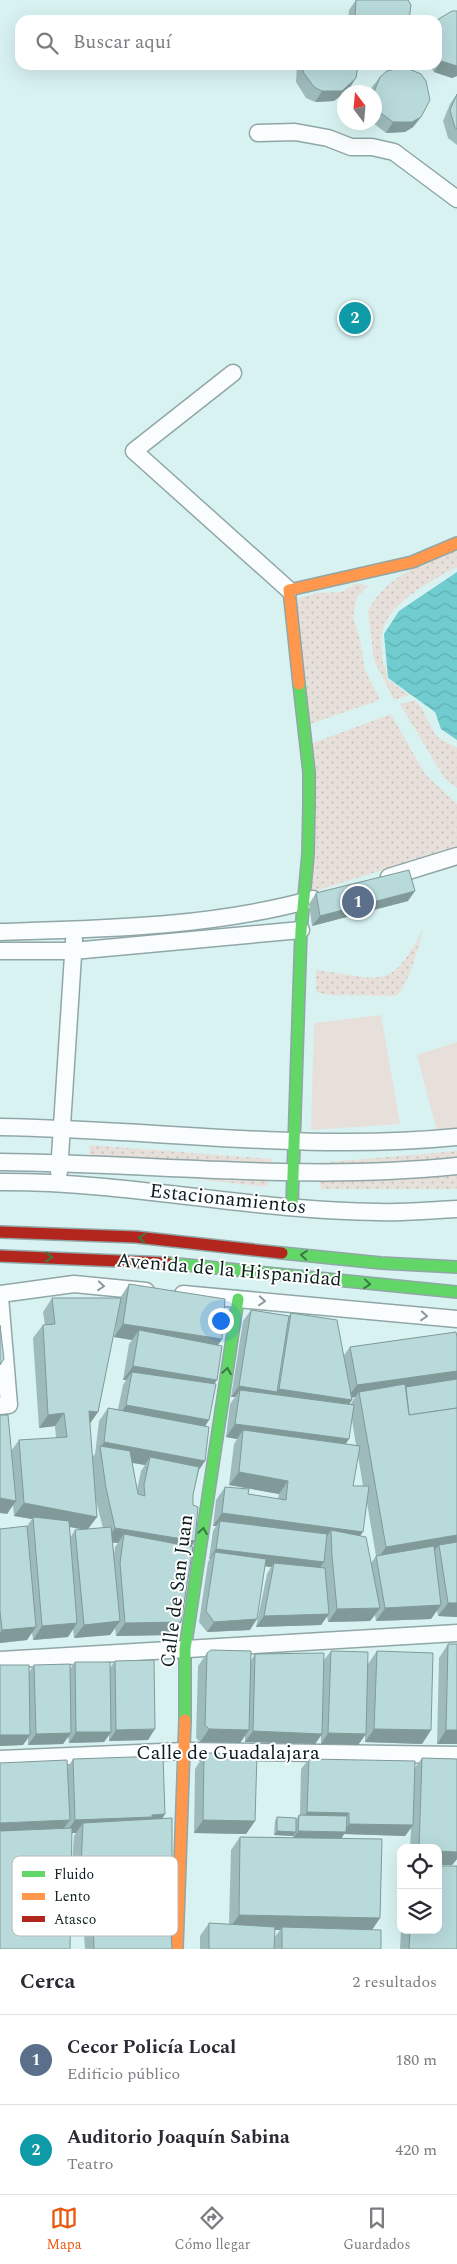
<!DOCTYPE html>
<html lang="es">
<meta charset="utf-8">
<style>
body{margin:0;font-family:Spectral,serif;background:#f2f2f3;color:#2b2b33}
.controls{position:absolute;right:15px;bottom:15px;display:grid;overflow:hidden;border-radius:10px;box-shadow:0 5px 20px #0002}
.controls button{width:45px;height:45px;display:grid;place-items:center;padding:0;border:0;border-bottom:1px solid #e1e1e2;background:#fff;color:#2b2b33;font:25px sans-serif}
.compass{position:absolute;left:337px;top:85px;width:45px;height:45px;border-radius:50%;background:#fff;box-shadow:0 5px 20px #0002;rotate:344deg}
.you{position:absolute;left:220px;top:1320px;width:18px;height:18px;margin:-12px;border:4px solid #fff;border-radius:50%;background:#1a73e8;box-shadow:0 0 0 8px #1a73e833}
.badge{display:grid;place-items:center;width:32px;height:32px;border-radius:50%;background:#ea580c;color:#fff;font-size:16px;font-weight:700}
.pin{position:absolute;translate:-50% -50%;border:2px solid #fff;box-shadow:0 1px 5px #0006}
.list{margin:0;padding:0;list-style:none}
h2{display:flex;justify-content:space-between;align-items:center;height:65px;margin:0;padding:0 20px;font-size:21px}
h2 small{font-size:16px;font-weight:400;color:#7c7c81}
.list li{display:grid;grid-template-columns:32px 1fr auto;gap:15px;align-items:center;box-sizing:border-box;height:90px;padding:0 20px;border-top:1px solid #e1e1e2}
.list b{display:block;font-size:19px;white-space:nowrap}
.list p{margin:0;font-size:16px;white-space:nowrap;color:#7c7c81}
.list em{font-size:16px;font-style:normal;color:#7c7c81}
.icon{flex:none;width:28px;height:28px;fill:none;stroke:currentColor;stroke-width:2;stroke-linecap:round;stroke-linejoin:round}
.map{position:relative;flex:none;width:457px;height:1949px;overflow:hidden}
.search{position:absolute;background:#fff;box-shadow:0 5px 20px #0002;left:15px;right:15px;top:15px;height:55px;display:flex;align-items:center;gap:12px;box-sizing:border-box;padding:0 18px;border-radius:15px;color:#7c7c81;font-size:19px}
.sheet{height:245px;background:#fff}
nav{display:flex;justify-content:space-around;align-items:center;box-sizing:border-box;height:70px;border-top:1px solid #e1e1e2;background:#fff;font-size:14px;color:#7c7c81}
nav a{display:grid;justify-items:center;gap:2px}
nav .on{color:#ea580c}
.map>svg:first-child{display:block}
.grass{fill:url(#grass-dots)}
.garden{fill:#e7e0da}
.water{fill:url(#water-waves)}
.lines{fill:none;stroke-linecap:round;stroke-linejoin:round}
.street-casing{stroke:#91a6a6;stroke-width:19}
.fast-casing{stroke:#91a6a6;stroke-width:14}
.slow-casing{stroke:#91a6a6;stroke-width:14}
.jam-casing{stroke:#91a6a6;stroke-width:14}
.street{stroke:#f9fdfd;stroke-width:16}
.fast{stroke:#63d668;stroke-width:11}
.slow{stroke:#ff974d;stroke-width:11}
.jam{stroke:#b3261e;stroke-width:11}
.wall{fill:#9ebbbc;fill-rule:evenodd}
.shaded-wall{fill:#819999}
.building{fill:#b8dadb;stroke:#819999}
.oneway{stroke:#387a43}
.oneway2{stroke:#8e9999}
.labels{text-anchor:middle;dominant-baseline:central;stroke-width:4;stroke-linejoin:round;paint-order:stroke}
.street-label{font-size:20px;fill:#0c1e1e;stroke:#fff}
.key{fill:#fff;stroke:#b6bcbc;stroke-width:1}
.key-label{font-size:14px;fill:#0c1e1e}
</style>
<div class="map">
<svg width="457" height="1949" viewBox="0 0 457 1949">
<defs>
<pattern id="grass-dots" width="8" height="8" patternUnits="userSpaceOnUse" patternTransform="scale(1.25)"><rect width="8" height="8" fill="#e7e0da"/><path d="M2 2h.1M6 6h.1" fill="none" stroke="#c5c0bb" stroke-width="1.8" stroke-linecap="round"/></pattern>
<pattern id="water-waves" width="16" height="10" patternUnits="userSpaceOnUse" patternTransform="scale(1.25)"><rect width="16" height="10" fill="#70ccce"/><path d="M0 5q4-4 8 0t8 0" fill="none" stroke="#60afb0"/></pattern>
</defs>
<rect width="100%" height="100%" fill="#d8f2f2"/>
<g class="grass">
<path d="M 457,545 L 457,567 C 433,580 387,603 382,633 C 380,643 383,655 383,665 L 386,666 L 387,679 L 409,695 L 394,700 L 374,660 L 368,611 C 384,577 426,562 457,545 Z"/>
<polygon points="357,583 368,586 357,597 353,617 360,639 365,670 380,700 310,724 296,599 317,593 341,592"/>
<polygon points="414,700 421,707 436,736 457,748 457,788 445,779 400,704"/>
<polygon points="391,714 425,774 457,804 457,847 312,892 313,743"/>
<path d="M 423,929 C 420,943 407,989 396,996 L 329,995 L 316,992 L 316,970 C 380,977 389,995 423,929 Z"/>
<polygon points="90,1145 272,1159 267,1187 89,1167"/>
<polygon points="457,1151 457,1189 321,1189 317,1163"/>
</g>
<g class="garden">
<polygon points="381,1015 400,1124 311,1130 314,1023"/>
<polygon points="457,1042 457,1130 438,1135 417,1055"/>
</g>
<polygon class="water" points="457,572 457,740 441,729 435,712 388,678 384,634 399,611"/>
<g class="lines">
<defs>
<g id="street">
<polyline points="258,133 295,132 328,138 351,147 372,147 394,152 457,199"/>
<polyline points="233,373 134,451 289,590"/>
<polyline points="389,877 457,856"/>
<path d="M 0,932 C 104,929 213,927 313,899"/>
<polyline points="0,951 73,951 301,930"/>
<path d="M 0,1127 C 152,1129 305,1152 457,1137"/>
<path d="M 0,1162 C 152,1163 305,1182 457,1166"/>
<polyline points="59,1172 74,940"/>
<path d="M 0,1182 C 127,1181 252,1211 378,1212 C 404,1213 431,1210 457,1209"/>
<polyline points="0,1294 74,1284 146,1291"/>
<polyline points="183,1294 457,1319"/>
<polyline points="0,1297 9,1405 0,1406"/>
<polyline points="0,1660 457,1633"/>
<polyline points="0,1759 185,1751 457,1755"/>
</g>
<g id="fast">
<polyline points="292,1206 301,930 308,854 309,805 309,772 299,684"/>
<polyline points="282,1253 381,1263 457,1267"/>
<polyline points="167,1263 457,1292"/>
<polyline points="185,1720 185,1649 238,1299"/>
</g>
<g id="slow">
<polyline points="299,684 289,590 412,562 457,543"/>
<polyline points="177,1949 185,1720"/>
</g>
<g id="jam">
<polyline points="0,1232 136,1237 282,1253"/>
<polyline points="0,1256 167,1263"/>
</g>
</defs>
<use href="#street" class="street-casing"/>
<use href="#fast" class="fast-casing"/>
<use href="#slow" class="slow-casing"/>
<use href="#jam" class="jam-casing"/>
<use href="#street" class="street"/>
<use href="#fast" class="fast"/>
<use href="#slow" class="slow"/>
<use href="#jam" class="jam"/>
</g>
<g class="wall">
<polygon points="356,0 409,20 348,20 349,10"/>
<polygon points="457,11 457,76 452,78 434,72 429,65 437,65 437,20"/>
<polygon points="297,65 358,65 349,89 334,101 315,102 306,98 296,82"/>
<polygon points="380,77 421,117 413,127 405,132 386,133 372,122 374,122 374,92 370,92 372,87"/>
<polygon points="457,94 457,145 448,138 443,121 450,104"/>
<polygon points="316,893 408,901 312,926 309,904"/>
<path d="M 129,1284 L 222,1339 L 218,1345 L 214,1384 L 206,1426 L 205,1461 L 199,1470 L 193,1495 L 193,1505 L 195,1541 L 192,1546 L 181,1622 L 172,1635 L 116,1636 L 115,1628 L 110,1635 L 74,1638 L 73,1629 L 68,1637 L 33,1640 L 32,1632 L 27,1640 L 0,1643 L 0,1529 L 27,1526 L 32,1519 L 14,1516 L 13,1504 L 7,1514 L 11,1451 L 19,1440 L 56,1438 L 55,1426 L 39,1428 L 33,1338 L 43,1325 L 45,1325 L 43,1312 L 52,1298 L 120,1298 ZM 117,1317 L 114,1337 L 132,1340 L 129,1344 L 123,1380 L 126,1380 L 123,1385 L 118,1409 L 108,1408 L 99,1421 L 95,1454 L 92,1457 L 90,1423 L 98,1412 ZM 132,1463 L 145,1465 L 141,1471 L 137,1490 ZM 95,1490 L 96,1501 L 103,1528 L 88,1529 L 97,1517 ZM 69,1527 L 84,1530 L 75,1530 L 70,1538 ZM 113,1543 L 118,1543 L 115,1547 L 114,1555 Z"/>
<path d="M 251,1310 L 289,1316 L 291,1313 L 344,1355 L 350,1347 L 456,1332 L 457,1617 L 438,1616 L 437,1610 L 431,1619 L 376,1621 L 375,1615 L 370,1621 L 328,1622 L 327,1616 L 321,1625 L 256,1627 L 267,1574 L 271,1567 L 265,1566 L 250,1630 L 207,1632 L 199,1622 L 208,1562 L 210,1559 L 209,1559 L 213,1531 L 216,1526 L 213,1526 L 216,1500 L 225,1487 L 248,1494 L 278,1499 L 279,1494 L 229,1485 L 234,1444 L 237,1439 L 226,1437 L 230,1404 L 235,1397 L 231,1397 L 243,1321 ZM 355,1397 L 350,1405 L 349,1404 L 352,1398 ZM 352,1420 L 356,1445 L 346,1444 ZM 358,1456 L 363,1486 L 353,1486 ZM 367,1503 L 376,1556 L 371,1563 L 360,1536 Z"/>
<polygon points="448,1644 457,1644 457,1744 437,1744 439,1658"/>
<polygon points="331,1651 368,1664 377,1651 431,1730 422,1744 365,1742 365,1735 358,1745 321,1744 321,1735 315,1744 245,1742 245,1735 240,1743 200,1742 196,1738 198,1666 207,1653 251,1660 255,1654 324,1660"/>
<polygon points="115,1661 148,1740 109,1741 109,1735 104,1742 69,1743 68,1736 63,1744 28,1745 28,1738 23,1745 0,1746 0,1665 29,1672 34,1665 70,1669 75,1662 110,1668"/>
<polygon points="204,1755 255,1821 246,1834 194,1833 195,1769"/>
<path d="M 422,1758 L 457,1759 L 457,1859 L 452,1865 L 438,1865 L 438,1848 L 410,1848 L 411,1828 L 405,1836 L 344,1834 L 342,1838 L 380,1918 L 372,1930 L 381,1949 L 200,1949 L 200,1936 L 209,1923 L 229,1924 L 231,1850 L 240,1837 L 293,1838 L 293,1836 L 274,1835 L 275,1821 L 277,1817 L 296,1819 L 299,1815 L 300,1815 L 301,1769 L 309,1759 L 414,1769 ZM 274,1930 L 280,1930 L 274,1938 Z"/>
<polygon points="73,1759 165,1814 162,1819 172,1910 167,1916 172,1949 85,1949 84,1933 88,1926 86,1926 84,1880 71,1881 74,1836 76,1833 72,1833 0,1949 68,1767"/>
<polygon points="401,1930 438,1930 457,1949 400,1949"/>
</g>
<g class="shaded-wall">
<polygon points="441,61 457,66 457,76 452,78 434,72"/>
<polygon points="356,78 349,89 334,101 315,102 322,91"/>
<polygon points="421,117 413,127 405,132 386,133 393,122"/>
<polygon points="415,891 408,901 312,926 320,916"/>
<polygon points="123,1324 222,1339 213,1353 139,1330 132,1340 114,1337"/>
<polygon points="133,1366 217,1380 207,1394 132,1372 126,1380 123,1380"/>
<polygon points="457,1371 457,1379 401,1391 359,1392 355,1397 347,1398 357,1385"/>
<polygon points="239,1386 277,1392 279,1389 352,1400 343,1414 240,1390 235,1397 231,1397"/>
<polygon points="126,1405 209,1420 200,1434 117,1419"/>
<polygon points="89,1411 98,1412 89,1425"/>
<polygon points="64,1413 55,1426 39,1428 48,1415"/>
<polygon points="235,1424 349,1439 340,1452 243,1430 237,1439 226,1437"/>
<polygon points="104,1442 205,1461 196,1474 150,1457 145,1465 101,1457 100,1448"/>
<polygon points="239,1472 288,1481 279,1494 229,1485"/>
<polygon points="0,1498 16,1501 7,1514 0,1513"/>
<polygon points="24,1503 97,1517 87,1530 33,1520 33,1517 32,1519 14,1516"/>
<polygon points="222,1513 363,1532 353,1545 331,1530 324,1541 220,1521 216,1526 213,1526"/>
<polygon points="115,1528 195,1541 186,1554 124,1534 118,1543 106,1541"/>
<polygon points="457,1535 457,1547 439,1545 435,1550 377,1560 386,1547"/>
<polygon points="216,1549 324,1562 316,1573 274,1563 271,1567 214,1560 215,1552 210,1559 209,1559"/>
<polygon points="448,1603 457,1603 457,1617 438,1616"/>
<polygon points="441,1605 431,1619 376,1621 385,1608"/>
<polygon points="380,1608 370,1621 328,1622 337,1609"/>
<polygon points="329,1614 321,1625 256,1627 264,1616"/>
<polygon points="257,1619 250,1630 207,1632 214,1622"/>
<polygon points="120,1621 110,1635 74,1638 84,1625"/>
<polygon points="181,1622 172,1635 116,1636 125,1623"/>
<polygon points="77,1623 68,1637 33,1640 42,1626"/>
<polygon points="36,1627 27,1640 0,1643 0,1633 2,1630"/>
<polygon points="155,1729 148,1740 109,1741 116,1730"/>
<polygon points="209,1729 249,1730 240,1743 200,1742"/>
<polygon points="374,1729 431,1730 422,1744 365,1742"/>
<polygon points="446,1730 457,1730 457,1744 437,1744"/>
<polygon points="253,1731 322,1734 315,1744 245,1742"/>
<polygon points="76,1732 111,1732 104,1742 69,1743"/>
<polygon points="71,1733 63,1744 28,1745 36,1734"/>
<polygon points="328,1733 366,1734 358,1745 321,1744"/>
<polygon points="0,1735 30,1735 23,1745 0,1746"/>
<polygon points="307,1812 349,1813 341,1824 300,1823"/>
<polygon points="165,1814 156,1828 83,1823 76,1833 66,1833 75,1820"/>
<polygon points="70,1820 60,1833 0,1836 0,1823"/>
<polygon points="203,1820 255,1821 246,1834 194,1833"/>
<polygon points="349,1824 413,1825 405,1836 344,1834 341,1839 293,1838 298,1831 343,1832"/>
<polygon points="277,1831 296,1832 293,1836 274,1835"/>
<polygon points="438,1851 457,1852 457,1859 452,1865 438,1865"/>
<polygon points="94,1866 84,1880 71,1881 81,1868"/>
<polygon points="172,1910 162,1923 93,1919 88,1926 86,1926 95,1913"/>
<polygon points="239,1915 380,1918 371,1931 282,1927 280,1930 229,1929"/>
</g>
<g class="building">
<polygon points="356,0 408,0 411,5 409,20 357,20 355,18"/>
<polygon points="452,11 457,11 457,66 441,61 437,55 437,20"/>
<polygon points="304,65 358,65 356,78 342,91 322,91 314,87 303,72"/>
<polygon points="404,67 421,74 426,81 430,100 421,117 412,122 393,122 378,111 374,99 374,92 380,77 387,71"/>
<polygon points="457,94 457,129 455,128 450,110"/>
<polygon points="409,870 415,891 320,916 316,893"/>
<polygon points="129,1284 225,1299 222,1339 123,1324"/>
<polygon points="52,1298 121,1298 98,1412 89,1411 97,1517 24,1503 19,1440 67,1437 64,1413 48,1415 43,1325 55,1324"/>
<polygon points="251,1310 289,1316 277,1392 239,1386"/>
<polygon points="291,1313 337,1320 352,1400 279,1389"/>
<polygon points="0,1325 4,1359 0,1365"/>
<polygon points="139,1330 222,1346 217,1380 133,1366"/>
<polygon points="456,1332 457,1337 457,1371 357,1385 350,1347"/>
<polygon points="132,1372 216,1384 209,1420 126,1405"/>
<polygon points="457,1379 457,1408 409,1415 406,1387"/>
<polygon points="405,1384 409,1415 457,1408 457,1535 386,1547 359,1392"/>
<polygon points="240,1390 354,1405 349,1439 235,1424"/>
<polygon points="108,1408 209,1427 205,1461 104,1442"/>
<polygon points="0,1415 8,1415 16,1501 0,1498"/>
<polygon points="243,1430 360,1446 353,1486 369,1486 363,1532 222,1513 225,1487 249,1489 248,1494 286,1500 288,1481 239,1472"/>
<polygon points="100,1446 130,1451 138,1494 145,1496 144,1485 150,1457 199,1467 193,1495 193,1505 198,1507 195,1541 115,1528 106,1488"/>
<polygon points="33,1517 69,1521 77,1623 42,1626"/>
<polygon points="220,1521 327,1534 324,1562 216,1549"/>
<polygon points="27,1526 36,1627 2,1630 0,1611 0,1529"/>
<polygon points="111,1527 120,1621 84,1625 75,1530"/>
<polygon points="331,1530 366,1537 380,1608 337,1609 332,1556"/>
<polygon points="124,1534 193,1547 181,1622 125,1623 120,1563"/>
<polygon points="457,1542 457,1603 448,1603 439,1545"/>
<polygon points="434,1546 441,1605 385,1608 376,1556"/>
<polygon points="215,1552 266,1559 257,1619 214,1622 206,1611"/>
<polygon points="274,1563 325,1568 329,1614 264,1616"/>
<polygon points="448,1644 457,1644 457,1730 446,1730"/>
<polygon points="211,1650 251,1651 249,1730 209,1729 205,1725 207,1653"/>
<polygon points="331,1651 368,1652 366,1734 328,1733"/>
<polygon points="377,1651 433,1653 431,1730 374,1729"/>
<polygon points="324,1653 322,1734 253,1731 255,1654"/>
<polygon points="154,1660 155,1729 116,1730 115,1661"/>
<polygon points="75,1662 110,1662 111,1732 76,1732"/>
<polygon points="70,1664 71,1733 36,1734 34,1665"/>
<polygon points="0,1665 29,1665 30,1735 0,1735"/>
<polygon points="208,1753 257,1754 255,1821 203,1820 204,1755"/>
<polygon points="163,1756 165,1814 152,1815 152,1817 75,1820 73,1759"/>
<polygon points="422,1758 457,1759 457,1852 438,1851 438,1848 419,1848"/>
<polygon points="309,1759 415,1761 413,1825 349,1824 349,1813 307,1812"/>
<polygon points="67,1760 70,1820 0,1823 0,1763"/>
<polygon points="299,1815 347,1816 346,1832 298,1831"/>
<polygon points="277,1817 296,1818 296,1832 277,1831"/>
<polygon points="172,1818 172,1910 95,1913 94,1866 81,1868 83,1823"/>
<polygon points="72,1828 70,1949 0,1949 0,1831"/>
<polygon points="240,1837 382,1839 380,1918 239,1915"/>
<polygon points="438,1866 457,1866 457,1949 409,1949 410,1930 438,1930"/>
<polygon points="170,1916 172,1949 94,1949 93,1919"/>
<polygon points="209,1923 275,1927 274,1949 209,1949"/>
<polygon points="282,1927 381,1930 381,1949 282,1949"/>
</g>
<defs><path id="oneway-chevron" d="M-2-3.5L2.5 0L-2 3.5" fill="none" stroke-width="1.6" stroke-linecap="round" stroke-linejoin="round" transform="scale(1.25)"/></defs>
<g class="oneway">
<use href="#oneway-chevron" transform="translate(142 1238) rotate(-176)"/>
<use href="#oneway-chevron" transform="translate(304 1255) rotate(-174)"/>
<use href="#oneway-chevron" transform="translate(49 1257) rotate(1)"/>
<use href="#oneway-chevron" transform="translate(367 1284) rotate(6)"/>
<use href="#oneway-chevron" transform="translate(227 1371) rotate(-81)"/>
<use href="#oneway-chevron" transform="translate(203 1531) rotate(-81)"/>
</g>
<g class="oneway2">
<use href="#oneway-chevron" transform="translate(101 1286) rotate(5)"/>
<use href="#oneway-chevron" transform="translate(262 1301) rotate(5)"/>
<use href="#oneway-chevron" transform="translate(424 1316) rotate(5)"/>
</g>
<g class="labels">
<g class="street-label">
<text transform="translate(228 1199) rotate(6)">Estacionamientos</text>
<text transform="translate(229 1270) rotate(5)">Avenida de la Hispanidad</text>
<text transform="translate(177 1591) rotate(-83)">Calle de San Juan</text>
<text x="228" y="1753">Calle de Guadalajara</text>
</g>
</g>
<rect x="12" y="1856" width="166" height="80" rx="8" class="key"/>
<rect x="22" y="1871" width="23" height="6" fill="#63d668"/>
<rect x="22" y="1893" width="23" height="7" fill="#ff974d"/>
<rect x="22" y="1916" width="23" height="6" fill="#b3261e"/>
<g class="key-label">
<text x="54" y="1879">Fluido</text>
<text x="54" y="1901">Lento</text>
<text x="54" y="1924">Atasco</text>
</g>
</svg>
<div class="controls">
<button><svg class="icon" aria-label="locate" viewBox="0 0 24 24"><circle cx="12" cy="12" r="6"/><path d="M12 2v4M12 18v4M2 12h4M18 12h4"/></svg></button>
<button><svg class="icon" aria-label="layers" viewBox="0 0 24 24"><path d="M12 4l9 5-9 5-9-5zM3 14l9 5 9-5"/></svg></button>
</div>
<svg class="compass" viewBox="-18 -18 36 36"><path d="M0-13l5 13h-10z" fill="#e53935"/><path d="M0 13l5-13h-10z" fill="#7c7c81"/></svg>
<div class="you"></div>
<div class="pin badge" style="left:358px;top:902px;background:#5c6f8a">1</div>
<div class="pin badge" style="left:355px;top:318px;background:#0f9aa8">2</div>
<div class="search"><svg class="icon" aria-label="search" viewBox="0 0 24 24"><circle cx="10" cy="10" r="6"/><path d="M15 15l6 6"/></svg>Buscar aquí</div>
</div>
<section class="sheet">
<h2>Cerca<small>2 resultados</small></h2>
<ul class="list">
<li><span class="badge" style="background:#5c6f8a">1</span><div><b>Cecor Policía Local</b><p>Edificio público</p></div><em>180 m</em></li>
<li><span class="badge" style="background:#0f9aa8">2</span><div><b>Auditorio Joaquín Sabina</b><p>Teatro</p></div><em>420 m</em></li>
</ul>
</section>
<nav>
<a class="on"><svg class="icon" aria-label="map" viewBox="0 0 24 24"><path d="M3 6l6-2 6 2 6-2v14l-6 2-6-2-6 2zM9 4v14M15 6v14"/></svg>Mapa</a>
<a><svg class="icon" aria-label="directions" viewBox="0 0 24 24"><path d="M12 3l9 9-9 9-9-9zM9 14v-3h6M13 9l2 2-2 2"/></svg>Cómo llegar</a>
<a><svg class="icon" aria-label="saved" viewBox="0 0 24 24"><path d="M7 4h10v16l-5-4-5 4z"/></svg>Guardados</a>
</nav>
